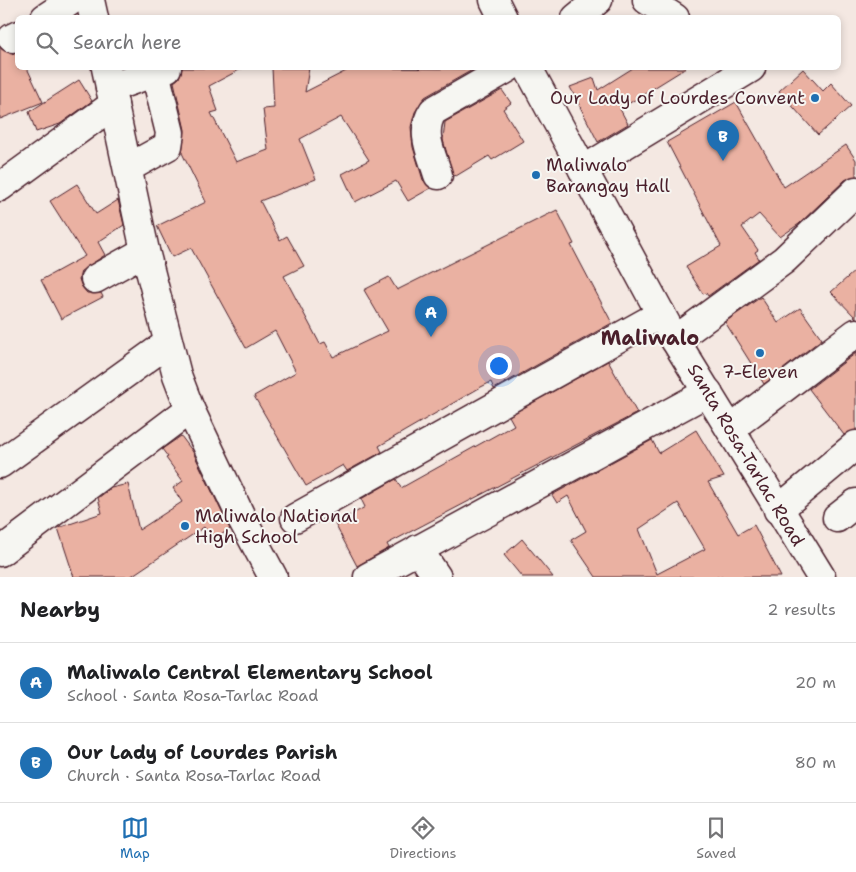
<!DOCTYPE html>
<meta charset="utf-8">
<style>
body{margin:0;font-family:"Shantell Sans",sans-serif;background:#f2f2f2;color:#202124}
.you{position:absolute;left:498px;top:365px;width:18px;height:18px;margin:-12px;border:4px solid #fff;border-radius:50%;background:#1a73e8;box-shadow:0 0 0 8px #1a73e833}
.badge{display:grid;place-items:center;width:32px;height:32px;border-radius:50%;background:#1f6fb2;color:#fff;font-size:16px;font-weight:700}
.pin{position:absolute;translate:-50% -41px;filter:drop-shadow(0 1px 2px #0008)}
.pin::after{content:'';position:absolute;top:26px;width:18px;height:15px;background:inherit;clip-path:polygon(0 0,100% 0,50% 100%)}
.list{margin:0;padding:0;list-style:none}
h2{display:flex;justify-content:space-between;align-items:center;height:65px;margin:0;padding:0 20px;font-size:21px}
h2 small{font-size:16px;font-weight:400;color:#757577}
.list li{display:grid;grid-template-columns:32px 1fr auto;gap:15px;align-items:center;box-sizing:border-box;height:80px;padding:0 20px;border-top:1px solid #e0e0e0}
.list b{display:block;font-size:19px;white-space:nowrap}
.list p{margin:0;font-size:16px;white-space:nowrap;color:#757577}
.list em{font-size:16px;font-style:normal;color:#757577}
.icon{flex:none;width:28px;height:28px;fill:none;stroke:currentColor;stroke-width:2;stroke-linecap:round;stroke-linejoin:round}
.map{position:relative;flex:none;width:856px;height:577px;overflow:hidden}
.search{position:absolute;background:#fff;box-shadow:0 2px 8px #0003;left:15px;right:15px;top:15px;height:55px;display:flex;align-items:center;gap:12px;box-sizing:border-box;padding:0 18px;border-radius:8px;color:#757577;font-size:19px}
.sheet{height:225px;background:#fff}
nav{display:flex;justify-content:space-around;align-items:center;box-sizing:border-box;height:70px;border-top:1px solid #e0e0e0;background:#fff;font-size:14px;color:#757577}
nav a{display:grid;justify-items:center;gap:2px}
nav .on{color:#1f6fb2}
.map>svg:first-child{display:block}
.building{fill:#eab1a2;stroke:#4a1f2b;fill-rule:evenodd}
.lines{fill:none;stroke-linecap:round;stroke-linejoin:round}
.minor-casing{stroke:#4a1f2b;stroke-width:31}
.highway-casing{stroke:#4a1f2b;stroke-width:31}
.minor{stroke:#f6f6f2;stroke-width:28}
.highway{stroke:#f6f6f2;stroke-width:28}
.poi-dot{fill:#1f6fb2;stroke:#f6f6f2;stroke-width:2}
.labels{text-anchor:middle;dominant-baseline:central;stroke-width:4;stroke-linejoin:round;paint-order:stroke}
.poi-label{font-size:18px;fill:#4a1f2b;stroke:#f6f6f2;text-anchor:start}
.street-label{font-size:18px;fill:#4a1f2b;stroke:#f6f6f2}
.quarter-label{font-size:20px;font-weight:bold;fill:#4a1f2b;stroke:#f6f6f2}
</style>
<div class="map">
<svg width="856" height="577" viewBox="0 0 856 577">
<rect width="100%" height="100%" fill="#f4e8e2"/>
<filter id="ink" filterUnits="userSpaceOnUse"><feTurbulence type="fractalNoise" baseFrequency=".02" numOctaves="2"/><feDisplacementMap in="SourceGraphic" scale="10" xChannelSelector="R" yChannelSelector="G"/><feConvolveMatrix kernelMatrix="1 2 1 2 8 2 1 2 1" color-interpolation-filters="sRGB"/></filter>
<g filter="url(#ink)">
<g class="building">
<polygon points="0,47 11,54 16,53 18,68 27,68 43,102 0,119"/>
<polygon points="182,68 243,68 209,86 218,111 211,113 236,162 268,150 263,109 274,108 272,68 309,68 305,92 352,68 474,69 425,97 415,112 411,127 413,147 423,180 431,188 408,201 396,181 355,202 342,174 369,160 341,117 300,139 316,179 260,201 280,240 287,236 304,266 284,276 320,344 325,342 333,357 388,331 364,290 389,277 397,290 557,210 574,244 571,245 612,323 494,389 491,382 481,387 379,446 382,452 347,471 343,465 306,486 254,396 296,372 275,331 246,348 191,248 172,257 157,226 206,202 182,153 185,130 174,82 179,78"/>
<polygon points="633,68 686,68 620,109 628,124 598,142 570,87 594,78 598,90"/>
<polygon points="803,69 823,91 831,83 851,106 818,135 779,91"/>
<polygon points="79,80 92,101 60,124 36,132 29,112"/>
<polygon points="502,90 511,103 503,109 523,141 492,160 489,156 456,176 453,175 443,140 445,122"/>
<polygon points="736,102 784,187 846,145 856,160 856,176 845,180 799,224 780,237 759,214 742,227 758,250 755,252 759,259 708,296 706,293 703,294 686,267 721,246 667,142"/>
<polygon points="77,184 96,214 118,200 124,225 98,242 105,255 81,271 79,279 82,287 87,293 101,293 103,297 61,319 41,280 85,256 50,201"/>
<polygon points="856,270 856,318 831,292"/>
<polygon points="761,297 778,323 800,308 822,339 764,384 725,322"/>
<polygon points="856,353 856,430 844,435 809,389"/>
<polygon points="608,361 637,413 387,544 389,548 357,566 335,524 365,507 361,499 396,479 401,488 514,425 509,416"/>
<path d="M 696,430 L 724,477 L 708,482 L 738,534 L 754,525 L 781,577 L 596,577 L 571,540 L 586,531 L 568,496 L 557,503 L 552,495 L 652,440 L 659,453 ZM 678,503 L 705,549 L 657,574 L 639,529 Z"/>
<polygon points="181,436 193,452 230,529 213,540 204,527 130,577 74,577 58,528 102,513 98,498 111,488 128,484 139,530 182,502 173,488 183,481 166,458 168,457 162,449"/>
<polygon points="522,539 553,577 522,577 504,555"/>
</g>
<g class="lines">
<defs>
<g id="minor">
<polyline points="90,0 94,18"/>
<polyline points="647,0 675,18"/>
<polyline points="45,18 72,0"/>
<polyline points="576,18 598,0"/>
<polyline points="12,38 18,35"/>
<polyline points="106,68 145,251 177,375 190,409 243,521 273,577"/>
<polyline points="110,88 167,68"/>
<polyline points="128,168 168,146 170,133 155,72"/>
<polyline points="583,170 751,68"/>
<path d="M 438,175 C 432,154 419,132 433,111 L 508,68"/>
<polyline points="0,187 114,104"/>
<polyline points="95,279 145,251"/>
<polyline points="675,340 784,260 856,191"/>
<polyline points="730,429 856,333"/>
<polyline points="0,464 168,343"/>
<polyline points="778,510 856,445"/>
<polyline points="295,518 661,314"/>
<polyline points="837,518 856,503"/>
<polyline points="418,549 437,577"/>
<polyline points="0,552 190,409"/>
<polyline points="368,577 708,392"/>
</g>
<g id="highway">
<polyline points="494,0 503,18"/>
<polyline points="528,68 675,340 821,577"/>
</g>
</defs>
<use href="#minor" class="minor-casing"/>
<use href="#highway" class="highway-casing"/>
<use href="#minor" class="minor"/>
<use href="#highway" class="highway"/>
</g>
</g>
<g class="poi-dot">
<circle cx="815" cy="98" r="5"/>
<circle cx="536" cy="175" r="5"/>
<circle cx="760" cy="353" r="5"/>
<circle cx="185" cy="526" r="5"/>
</g>
<g class="labels">
<g class="poi-label">
<text x="805" y="98" text-anchor="end">Our Lady of Lourdes Convent</text>
<text x="546" y="165">Maliwalo<tspan x="546" dy="21">Barangay Hall</tspan></text>
<text x="760" y="372" text-anchor="middle">7-Eleven</text>
<text x="195" y="516">Maliwalo National<tspan x="195" dy="21">High School</tspan></text>
</g>
<g class="street-label">
<text transform="translate(746 455) rotate(59)">Santa Rosa-Tarlac Road</text>
</g>
<g class="quarter-label">
<text x="650" y="338">Maliwalo</text>
</g>
</g>
</svg>
<div class="you"></div>
<div class="pin badge" style="left:431px;top:337px">A</div>
<div class="pin badge" style="left:723px;top:161px">B</div>
<div class="search"><svg class="icon" aria-label="search" viewBox="0 0 24 24"><circle cx="10" cy="10" r="6"/><path d="M15 15l6 6"/></svg>Search here</div>
</div>
<section class="sheet">
<h2>Nearby<small>2 results</small></h2>
<ul class="list">
<li><span class="badge">A</span><div><b>Maliwalo Central Elementary School</b><p>School · Santa Rosa-Tarlac Road</p></div><em>20 m</em></li>
<li><span class="badge">B</span><div><b>Our Lady of Lourdes Parish</b><p>Church · Santa Rosa-Tarlac Road</p></div><em>80 m</em></li>
</ul>
</section>
<nav>
<a class="on"><svg class="icon" aria-label="map" viewBox="0 0 24 24"><path d="M3 6l6-2 6 2 6-2v14l-6 2-6-2-6 2zM9 4v14M15 6v14"/></svg>Map</a>
<a><svg class="icon" aria-label="directions" viewBox="0 0 24 24"><path d="M12 3l9 9-9 9-9-9zM9 14v-3h6M13 9l2 2-2 2"/></svg>Directions</a>
<a><svg class="icon" aria-label="saved" viewBox="0 0 24 24"><path d="M7 4h10v16l-5-4-5 4z"/></svg>Saved</a>
</nav>
